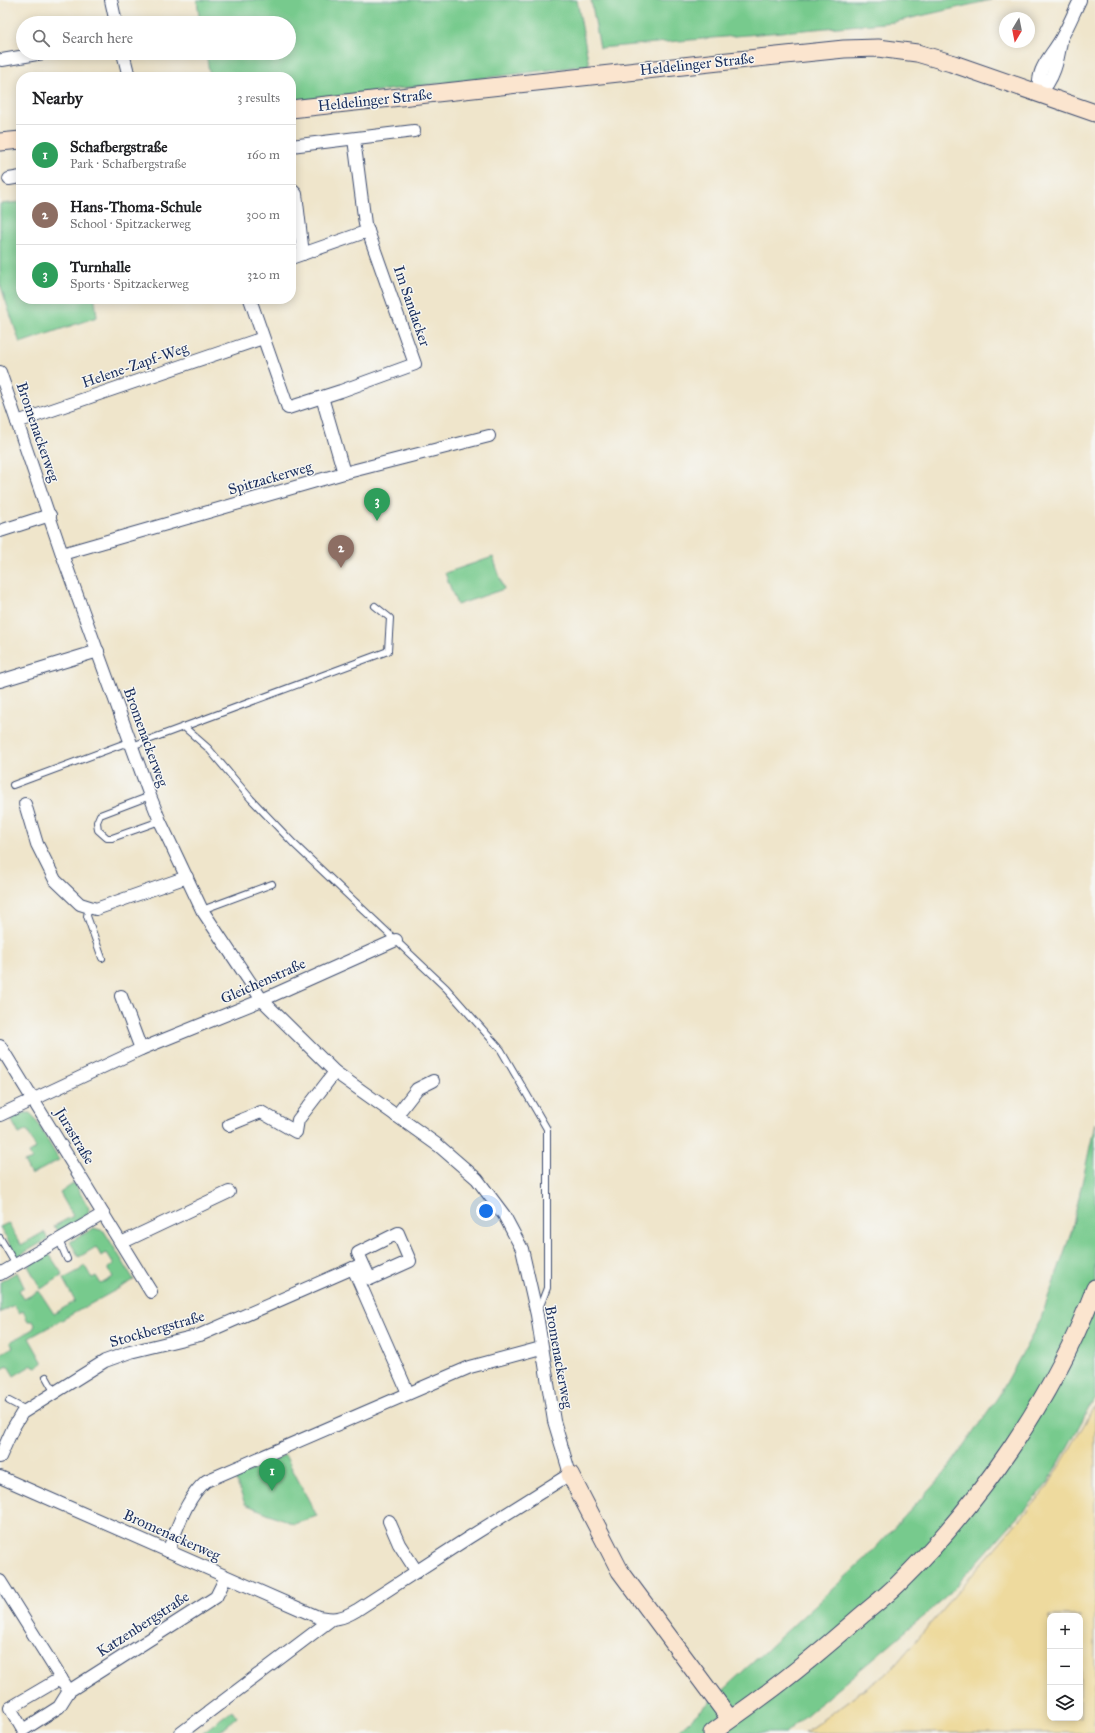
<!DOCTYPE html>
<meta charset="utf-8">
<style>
body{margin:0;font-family:"IM FELL Great Primer",serif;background:#f6f6f6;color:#202124}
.controls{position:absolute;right:12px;bottom:12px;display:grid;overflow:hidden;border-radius:8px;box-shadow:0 2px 10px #0003}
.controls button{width:36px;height:36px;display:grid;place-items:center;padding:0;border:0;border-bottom:1px solid #e0e0e0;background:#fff;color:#202124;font:20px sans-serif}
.compass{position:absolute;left:999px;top:12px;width:36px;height:36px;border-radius:50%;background:#fff;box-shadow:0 2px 10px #0003;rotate:190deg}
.you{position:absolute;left:486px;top:1211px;width:14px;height:14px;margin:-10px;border:3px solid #fff;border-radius:50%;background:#1a73e8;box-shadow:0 0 0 6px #1a73e833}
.badge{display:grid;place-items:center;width:26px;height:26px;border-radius:50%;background:#db2777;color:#fff;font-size:13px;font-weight:700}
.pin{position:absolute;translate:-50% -33px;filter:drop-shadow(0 1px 2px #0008)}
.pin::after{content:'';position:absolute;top:21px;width:14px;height:12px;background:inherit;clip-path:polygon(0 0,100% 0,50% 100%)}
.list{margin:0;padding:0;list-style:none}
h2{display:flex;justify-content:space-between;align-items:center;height:52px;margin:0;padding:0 16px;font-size:17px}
h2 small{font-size:13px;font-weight:400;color:#757577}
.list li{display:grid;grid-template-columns:26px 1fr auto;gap:12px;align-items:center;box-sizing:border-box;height:60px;padding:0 16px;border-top:1px solid #e0e0e0}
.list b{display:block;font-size:15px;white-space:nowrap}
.list p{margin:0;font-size:13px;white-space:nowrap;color:#757577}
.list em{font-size:13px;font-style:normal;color:#757577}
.icon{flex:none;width:22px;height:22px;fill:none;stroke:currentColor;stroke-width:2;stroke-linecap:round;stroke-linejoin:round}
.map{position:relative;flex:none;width:1095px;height:1733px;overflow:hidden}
.search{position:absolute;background:#fff;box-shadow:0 2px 10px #0003;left:16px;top:16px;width:280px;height:44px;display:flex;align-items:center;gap:10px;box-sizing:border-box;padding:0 14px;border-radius:22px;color:#757577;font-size:15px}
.panel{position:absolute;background:#fff;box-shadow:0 2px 10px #0003;left:16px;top:72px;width:280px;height:232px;border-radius:16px}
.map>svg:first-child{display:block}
.green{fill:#77ca8d;stroke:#497c76}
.sand{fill:#eeda9e;stroke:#84847e;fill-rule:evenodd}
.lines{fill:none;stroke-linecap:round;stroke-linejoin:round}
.lane-casing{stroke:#3b4a6e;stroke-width:8}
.street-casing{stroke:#3b4a6e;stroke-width:14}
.secondary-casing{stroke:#3b4a6e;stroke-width:19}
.lane{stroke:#fff;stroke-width:6}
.street{stroke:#fff;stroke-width:12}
.secondary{stroke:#fbe5cf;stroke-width:17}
.labels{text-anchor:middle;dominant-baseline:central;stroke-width:3;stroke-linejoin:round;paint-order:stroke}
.street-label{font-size:15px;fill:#1b2f5e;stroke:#f6f6f2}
</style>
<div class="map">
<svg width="1095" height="1733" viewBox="0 0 1095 1733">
<rect width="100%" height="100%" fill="#f6f6f2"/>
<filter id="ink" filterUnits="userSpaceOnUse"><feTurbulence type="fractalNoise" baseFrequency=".025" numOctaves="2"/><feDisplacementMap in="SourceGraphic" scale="8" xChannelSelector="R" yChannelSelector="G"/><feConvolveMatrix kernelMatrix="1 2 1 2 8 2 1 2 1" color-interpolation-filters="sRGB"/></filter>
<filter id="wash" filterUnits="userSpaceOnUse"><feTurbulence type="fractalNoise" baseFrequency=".012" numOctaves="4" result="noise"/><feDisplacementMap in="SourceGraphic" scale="16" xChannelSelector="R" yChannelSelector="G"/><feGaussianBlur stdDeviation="0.9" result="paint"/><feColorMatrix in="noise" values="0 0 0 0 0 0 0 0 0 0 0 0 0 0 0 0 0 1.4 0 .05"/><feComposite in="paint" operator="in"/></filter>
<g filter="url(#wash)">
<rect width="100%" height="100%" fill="#efe5cb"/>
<g class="green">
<polygon points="197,0 577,0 589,65 291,102 291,77 210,77 206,53 289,53 289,23 200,23"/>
<polygon points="591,0 991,0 894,22 600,48"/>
<polygon points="21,202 21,299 95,299 97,317 20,343 0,284 0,204"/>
<polygon points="493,557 504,589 457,605 445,573"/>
<polygon points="24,1113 30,1113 34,1117 59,1160 31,1175 24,1162 32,1159 29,1153 36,1149 27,1130 19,1134 11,1119"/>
<polygon points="1095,1124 1095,1397 1048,1483 946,1597 785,1733 676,1733 865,1559 945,1473 1000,1394 1040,1321 1071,1233"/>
<polygon points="74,1183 89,1208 88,1214 58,1232 54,1226 73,1216 60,1193"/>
<polygon points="8,1223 21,1245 44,1232 48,1239 17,1257 0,1227"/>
<polygon points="94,1228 104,1231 134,1280 29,1338 43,1363 36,1367 32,1365 14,1376 8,1366 0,1370 0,1354 13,1347 10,1342 33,1329 35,1325 33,1321 28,1321 23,1311 19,1313 14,1305 0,1313 0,1282 17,1272 24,1287 19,1290 24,1299 39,1291 54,1314 75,1301 63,1279 80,1270 84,1265 92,1278 96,1276 101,1284 113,1277 108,1268 114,1264 107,1253 101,1256 96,1247 79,1257 70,1242"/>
<polygon points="49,1254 63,1275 41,1289 28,1266"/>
<polygon points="285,1455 317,1516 294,1524 245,1504 235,1478"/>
<polygon points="232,1710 237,1717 218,1733 202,1733"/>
</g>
<path class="sand" d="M 1095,1406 L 1095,1733 L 804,1733 L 890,1671 L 1048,1486 ZM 1050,1616 L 1080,1616 L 1080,1718 L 1050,1718 Z"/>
</g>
<g filter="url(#ink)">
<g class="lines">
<defs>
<g id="lane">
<polyline points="184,727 208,748 251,799 293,843 446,988 501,1050 547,1129 547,1288 538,1311"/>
<polyline points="13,785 123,744 132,746 388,651 390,618 375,606"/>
<polyline points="150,796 100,815 97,822 98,830 107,838 112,838 160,821"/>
<polyline points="89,906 87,916 102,958"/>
<polyline points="202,910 272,884"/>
<polyline points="0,1238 16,1265"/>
<polyline points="59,1240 67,1259"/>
<polyline points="46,1377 55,1393"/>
<polyline points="9,1401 26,1410"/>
</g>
<g id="street">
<polyline points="111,0 116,23"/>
<polyline points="123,53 129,77"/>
<polyline points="2,60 43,53"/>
<path d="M 1039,94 C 1036,66 1050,59 1062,37 C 1069,25 1074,12 1080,0"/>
<path d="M 1039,94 C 1054,80 1058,60 1061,41"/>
<polyline points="354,139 365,224 368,231"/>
<polyline points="291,146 414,131"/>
<polyline points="9,179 21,177"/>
<polyline points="291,189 296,194 303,254"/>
<polyline points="250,299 288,408 341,391 415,364 368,231 291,258"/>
<path d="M 0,372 L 62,554 L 150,796 L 160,821 L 202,910 L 262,1000 L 335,1072 L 439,1146 L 477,1179 L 504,1215 L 522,1249 L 537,1315 L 554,1421 L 570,1474 L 468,1538 L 357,1610 C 342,1619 335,1620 318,1617 L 0,1477"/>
<polyline points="322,397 344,473"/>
<polyline points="17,422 263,338"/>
<polyline points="0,531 50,515"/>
<polyline points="62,554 344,473 489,436"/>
<polyline points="0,681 98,651"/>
<polyline points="25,804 37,844 55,880 80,904 96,909 187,877"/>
<polyline points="121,996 141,1049"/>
<polyline points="0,1046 151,1292"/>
<polyline points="0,1115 141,1049 262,1000 396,940"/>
<polyline points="396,1116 417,1089 433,1081"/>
<polyline points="229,1125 261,1112 296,1132 298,1120 335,1072"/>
<polyline points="121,1243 229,1192"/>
<polyline points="353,1268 363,1264 358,1253 398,1233 410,1261 370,1279 363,1264"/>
<polyline points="0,1274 103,1214"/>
<polyline points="0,1457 13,1428 22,1413 105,1361 130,1352 200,1335 353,1268 408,1393"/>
<polyline points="389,1521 399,1544 417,1572"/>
<path d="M 168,1551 C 178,1527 186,1498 206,1481 L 470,1367 L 541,1348"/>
<polyline points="0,1581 69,1691 216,1597 226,1577"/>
<polyline points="61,1678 10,1708 23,1730 59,1707 69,1691"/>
<polyline points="181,1733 332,1619"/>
</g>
<g id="secondary">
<polyline points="291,109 719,62 844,49 878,48 917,53 951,63 1095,113"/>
<polyline points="0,142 21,140"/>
<polyline points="570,1474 620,1571 730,1719"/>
<path d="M 712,1733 C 729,1720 746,1709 763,1696 C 797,1671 830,1643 862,1615 C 874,1605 887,1595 898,1584 C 981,1502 1054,1397 1095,1288"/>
</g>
</defs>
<use href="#lane" class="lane-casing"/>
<use href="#street" class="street-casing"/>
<use href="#secondary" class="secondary-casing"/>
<use href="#lane" class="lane"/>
<use href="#street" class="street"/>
<use href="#secondary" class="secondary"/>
</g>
</g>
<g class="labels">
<g class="street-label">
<text transform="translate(697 64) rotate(-6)">Heldelinger Straße</text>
<text transform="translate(375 100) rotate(-6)">Heldelinger Straße</text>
<text transform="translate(412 306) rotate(71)">Im Sandacker</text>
<text transform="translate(135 365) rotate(-19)">Helene-Zapf-Weg</text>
<text transform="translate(38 432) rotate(71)">Bromenackerweg</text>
<text transform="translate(270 478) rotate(-16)">Spitzackerweg</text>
<text transform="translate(146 737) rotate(70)">Bromenackerweg</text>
<text transform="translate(263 981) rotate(-24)">Gleichenstraße</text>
<text transform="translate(75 1136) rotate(59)">Jurastraße</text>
<text transform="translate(157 1329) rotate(-16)">Stockbergstraße</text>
<text transform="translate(559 1357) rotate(80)">Bromenackerweg</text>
<text transform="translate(172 1535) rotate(24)">Bromenackerweg</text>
<text transform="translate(143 1624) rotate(-33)">Katzenbergstraße</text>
</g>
</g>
</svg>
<div class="controls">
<button>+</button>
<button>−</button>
<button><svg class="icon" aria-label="layers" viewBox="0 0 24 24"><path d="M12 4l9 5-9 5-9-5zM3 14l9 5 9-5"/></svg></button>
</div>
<svg class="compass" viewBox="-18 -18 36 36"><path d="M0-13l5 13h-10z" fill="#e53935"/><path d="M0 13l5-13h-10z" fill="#757577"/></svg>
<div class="you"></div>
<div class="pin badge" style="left:272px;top:1491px;background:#2e9e5b">1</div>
<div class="pin badge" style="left:341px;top:568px;background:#8d6e63">2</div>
<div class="pin badge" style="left:377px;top:521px;background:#2e9e5b">3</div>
<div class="search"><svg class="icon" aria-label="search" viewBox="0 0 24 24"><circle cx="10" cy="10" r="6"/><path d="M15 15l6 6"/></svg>Search here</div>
<section class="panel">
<h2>Nearby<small>3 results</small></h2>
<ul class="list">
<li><span class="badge" style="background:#2e9e5b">1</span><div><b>Schafbergstraße</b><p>Park · Schafbergstraße</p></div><em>160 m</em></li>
<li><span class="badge" style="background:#8d6e63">2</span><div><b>Hans-Thoma-Schule</b><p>School · Spitzackerweg</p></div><em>300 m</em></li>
<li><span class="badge" style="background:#2e9e5b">3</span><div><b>Turnhalle</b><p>Sports · Spitzackerweg</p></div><em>320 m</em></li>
</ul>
</section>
</div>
